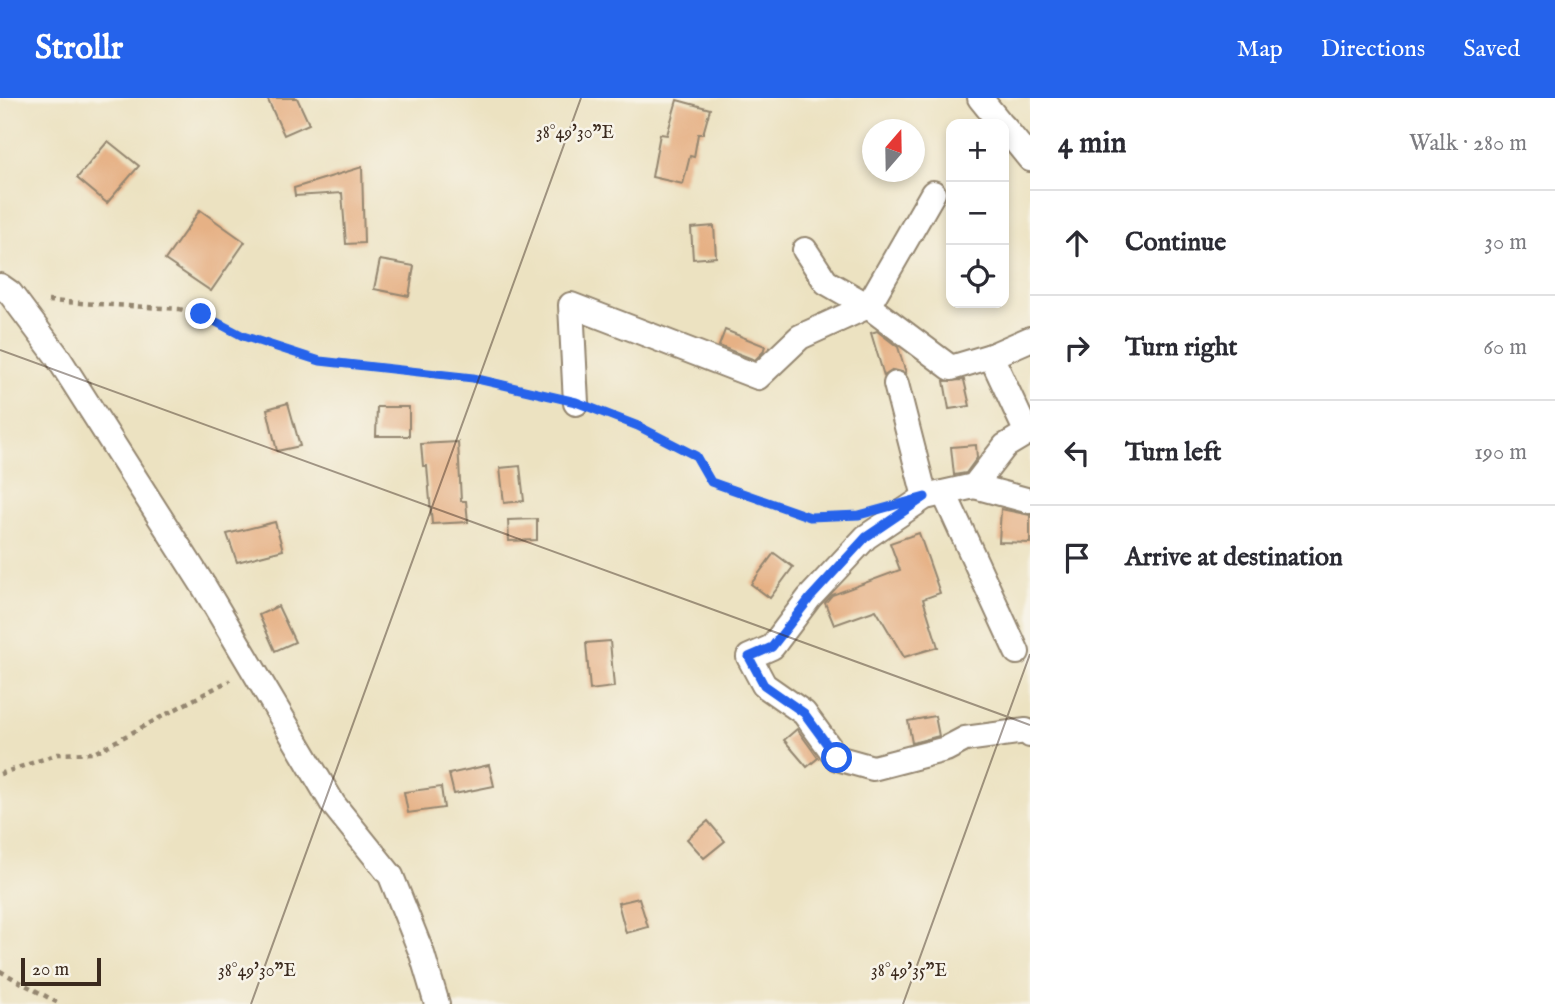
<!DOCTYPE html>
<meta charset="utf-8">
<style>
body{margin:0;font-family:"IM FELL English",serif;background:#f7f7f7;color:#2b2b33}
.controls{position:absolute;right:21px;top:21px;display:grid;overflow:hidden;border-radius:14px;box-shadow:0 4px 10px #0003}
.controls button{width:63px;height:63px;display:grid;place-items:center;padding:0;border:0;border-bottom:2px solid #e1e1e2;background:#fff;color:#2b2b33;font:35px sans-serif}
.compass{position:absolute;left:862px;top:21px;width:63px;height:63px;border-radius:50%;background:#fff;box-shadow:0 4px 10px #0003;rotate:20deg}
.scale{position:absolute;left:21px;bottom:18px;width:80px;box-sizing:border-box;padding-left:7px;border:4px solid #3b2a1e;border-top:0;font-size:19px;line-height:24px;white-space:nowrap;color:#3b2a1e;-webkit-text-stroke:5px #f7f3e8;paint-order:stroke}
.stop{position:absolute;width:21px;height:21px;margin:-16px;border:5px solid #2563eb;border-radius:50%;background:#fff}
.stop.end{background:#2563eb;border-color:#fff;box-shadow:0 2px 7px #0008}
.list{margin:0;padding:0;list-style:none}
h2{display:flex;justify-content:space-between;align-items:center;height:91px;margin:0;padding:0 28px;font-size:30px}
h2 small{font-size:23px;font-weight:400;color:#7c7c81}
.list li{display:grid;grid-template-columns:46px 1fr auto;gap:21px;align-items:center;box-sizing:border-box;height:105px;padding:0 28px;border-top:2px solid #e1e1e2}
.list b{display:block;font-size:26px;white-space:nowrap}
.list em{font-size:23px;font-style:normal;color:#7c7c81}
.icon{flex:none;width:38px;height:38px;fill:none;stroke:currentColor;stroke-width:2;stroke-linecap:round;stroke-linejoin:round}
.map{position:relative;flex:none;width:1030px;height:906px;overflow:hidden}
header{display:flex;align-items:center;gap:42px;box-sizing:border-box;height:98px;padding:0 35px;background:#2563eb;color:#fff}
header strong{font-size:33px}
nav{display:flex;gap:38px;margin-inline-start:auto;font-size:24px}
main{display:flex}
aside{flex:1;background:#fff}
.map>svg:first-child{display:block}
.building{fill:#e6b185}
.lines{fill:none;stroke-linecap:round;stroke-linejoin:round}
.minor-casing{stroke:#948670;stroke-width:28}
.path{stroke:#948670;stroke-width:4.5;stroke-dasharray:5 5;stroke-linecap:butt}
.minor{stroke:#fff;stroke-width:24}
.route{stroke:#2563eb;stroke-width:9}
.ticks{fill:none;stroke:#3b2a1e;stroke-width:2;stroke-opacity:0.45}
.ticks-label{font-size:18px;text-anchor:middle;fill:#3b2a1e;stroke:#f7f3e8;stroke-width:5;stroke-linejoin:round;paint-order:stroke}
</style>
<header>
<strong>Strollr</strong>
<nav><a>Map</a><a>Directions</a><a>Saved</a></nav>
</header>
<main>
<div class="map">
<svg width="1030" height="906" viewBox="0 0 1030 906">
<rect width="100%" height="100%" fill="#f7f3e8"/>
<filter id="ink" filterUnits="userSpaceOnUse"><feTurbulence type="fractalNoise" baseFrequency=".0143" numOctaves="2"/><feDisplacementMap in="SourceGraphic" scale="14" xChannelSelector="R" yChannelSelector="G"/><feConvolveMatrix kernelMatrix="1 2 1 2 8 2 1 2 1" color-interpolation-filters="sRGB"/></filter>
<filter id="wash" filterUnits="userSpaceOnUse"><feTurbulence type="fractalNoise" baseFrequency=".00686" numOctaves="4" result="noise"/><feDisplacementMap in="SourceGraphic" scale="28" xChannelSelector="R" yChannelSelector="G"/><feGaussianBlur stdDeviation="1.57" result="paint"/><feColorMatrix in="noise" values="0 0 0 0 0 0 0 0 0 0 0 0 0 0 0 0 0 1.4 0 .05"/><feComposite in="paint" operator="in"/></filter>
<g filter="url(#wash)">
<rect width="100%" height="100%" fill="#ece2c1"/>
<g id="blocks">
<g class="building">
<polygon points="267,0 297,0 309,26 284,37"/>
<polygon points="677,2 710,11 703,36 698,36 694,59 690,58 683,86 652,79 660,36 667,37"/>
<polygon points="108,43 139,68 107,105 77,80"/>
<polygon points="362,69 364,145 346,146 342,95 295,98 294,90"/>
<polygon points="200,112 245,144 211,193 165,162"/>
<polygon points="714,128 716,159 693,161 691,130"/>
<polygon points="380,162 414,168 409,198 374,191"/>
<polygon points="725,232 765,248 763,254 755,262 719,248"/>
<polygon points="877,233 898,249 906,275 893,272 884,278 871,235"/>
<polygon points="964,282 970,308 949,311 944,283"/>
<polygon points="288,305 300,348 277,353 267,311"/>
<polygon points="377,309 409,309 409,338 376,338"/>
<polygon points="458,344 461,403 466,403 468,424 432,426 427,368 423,368 421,346"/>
<polygon points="976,347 977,360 966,375 954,377 951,349"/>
<polygon points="520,368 524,403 504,405 500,370"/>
<polygon points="1001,411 1030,417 1030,445 999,444"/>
<polygon points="537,421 537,442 509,443 508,422"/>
<polygon points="275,424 283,452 237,464 227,436"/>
<polygon points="919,435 940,495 923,501 938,549 904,559 876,512 834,527 825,505 832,497 900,472 890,445"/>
<polygon points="774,455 793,469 770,500 751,486"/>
<polygon points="278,508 295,544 275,553 259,517"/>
<polygon points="610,543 614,589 590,592 586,545"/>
<polygon points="935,618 939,638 912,645 908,623"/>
<polygon points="797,631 818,660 807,669 784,642"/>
<polygon points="489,667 494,688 454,696 449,676"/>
<polygon points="441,689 444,710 408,715 404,694"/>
<polygon points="708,723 725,743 704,760 687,741"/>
<polygon points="639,800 648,829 626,835 618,805"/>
</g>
</g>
</g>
<g filter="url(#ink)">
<use href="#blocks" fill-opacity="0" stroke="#948670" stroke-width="2"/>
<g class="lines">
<defs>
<g id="minor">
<polyline points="980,0 1001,26"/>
<polyline points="1004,29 1030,61"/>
<polyline points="805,152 826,184 868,208 951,270 991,258"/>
<polyline points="0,188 10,195 57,258 203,487 333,706 391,778 422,856 437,906"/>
<polyline points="896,286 925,399"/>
<polyline points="576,305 571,207 758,279 800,239 868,208 933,95"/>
<polyline points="1030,333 1005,348 974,388 925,399 866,439 809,500 772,549 749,559 764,587 804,615 837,660 873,670 946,651 965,641 1026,633 1030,637"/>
<polyline points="1027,335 991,258 1030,241"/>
<polyline points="974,388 1030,403"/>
<polyline points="944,395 1017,554"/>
</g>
</defs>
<use href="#minor" class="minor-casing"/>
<g class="path">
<polyline points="48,203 179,211 201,216 243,238 320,263 473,280 551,299"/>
<polyline points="600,314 638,328 696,358 711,384 810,419 851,417"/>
<polyline points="0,676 58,656 94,655 230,582"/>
<polyline points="0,873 60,906"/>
</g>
<use href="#minor" class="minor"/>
</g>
</g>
<g class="lines" filter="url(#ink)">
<polyline class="route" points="201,216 243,238 320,263 473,280 576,304 638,328 696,358 711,384 810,419 859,417 925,399 866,439 810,500 772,549 749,559 764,587 804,615 837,660"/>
</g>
<path class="ticks" d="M 0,252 L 1030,627M 251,906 L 581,0M 903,906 L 1030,556"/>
<g class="ticks-label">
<text x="575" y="40">38°49'30"E</text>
<text x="257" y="878">38°49'30"E</text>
<text x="909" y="878">38°49'35"E</text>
</g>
</svg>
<div class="controls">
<button>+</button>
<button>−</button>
<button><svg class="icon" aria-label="locate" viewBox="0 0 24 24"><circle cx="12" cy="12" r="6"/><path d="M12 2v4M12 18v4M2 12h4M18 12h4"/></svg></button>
</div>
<svg class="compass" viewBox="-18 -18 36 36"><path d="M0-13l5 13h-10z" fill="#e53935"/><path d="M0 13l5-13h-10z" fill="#7c7c81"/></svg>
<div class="scale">20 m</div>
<div class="stop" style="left:837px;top:660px"></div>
<div class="stop end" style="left:201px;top:216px"></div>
</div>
<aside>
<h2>4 min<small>Walk · 280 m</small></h2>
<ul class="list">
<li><svg class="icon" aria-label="ahead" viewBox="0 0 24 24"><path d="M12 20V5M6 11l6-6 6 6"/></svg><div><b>Continue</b></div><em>30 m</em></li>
<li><svg class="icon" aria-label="right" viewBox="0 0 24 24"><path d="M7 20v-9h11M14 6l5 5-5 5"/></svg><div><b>Turn right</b></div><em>60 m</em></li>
<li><svg class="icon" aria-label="left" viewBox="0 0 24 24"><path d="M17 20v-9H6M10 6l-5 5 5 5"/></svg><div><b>Turn left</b></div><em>190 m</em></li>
<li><svg class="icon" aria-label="arrive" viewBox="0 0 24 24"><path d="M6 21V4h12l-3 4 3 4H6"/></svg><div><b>Arrive at destination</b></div></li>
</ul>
</aside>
</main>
